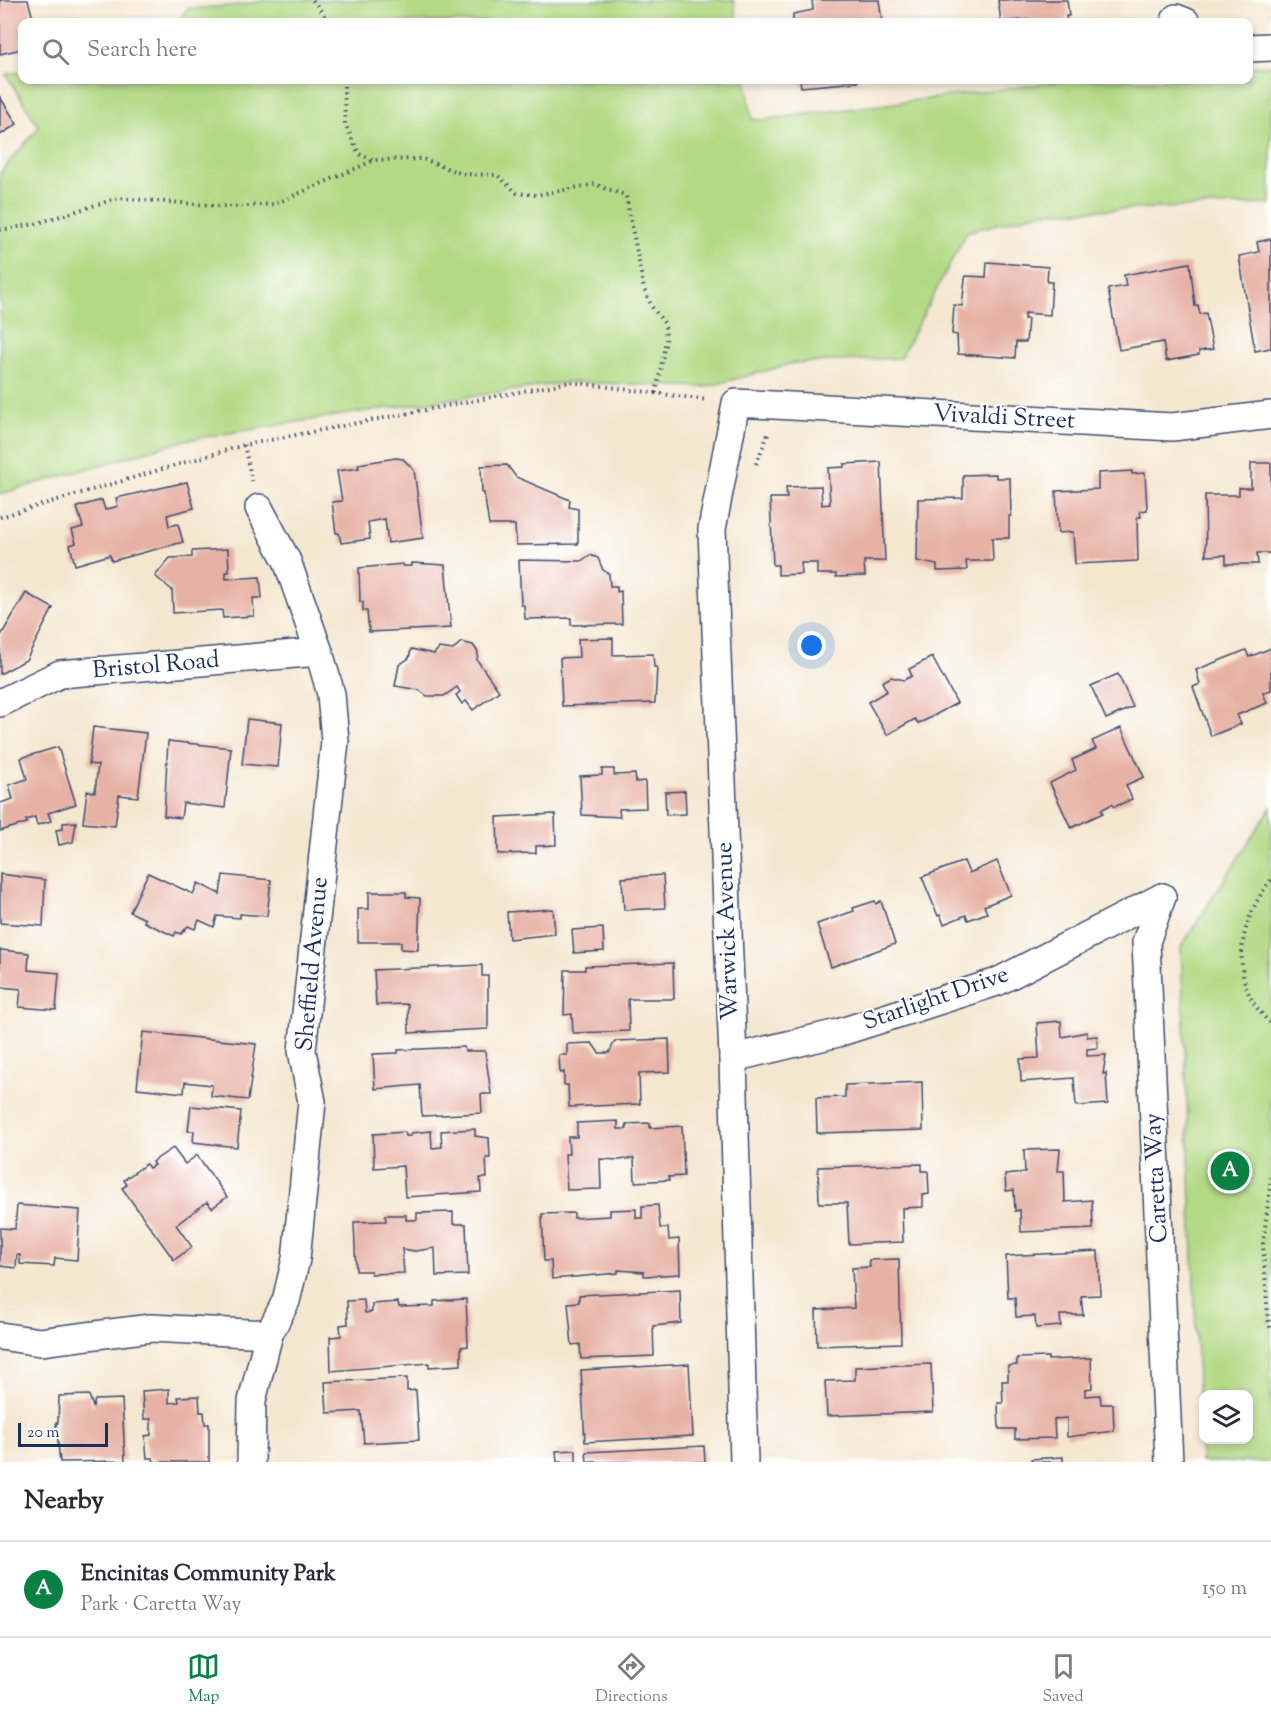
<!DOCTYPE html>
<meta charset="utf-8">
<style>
body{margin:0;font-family:"Sorts Mill Goudy",serif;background:#f7f7f7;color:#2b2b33}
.controls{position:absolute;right:18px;bottom:18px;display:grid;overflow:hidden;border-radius:12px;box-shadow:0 3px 9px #0003}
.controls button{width:54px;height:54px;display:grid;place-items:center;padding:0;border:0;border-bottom:2px solid #e1e1e2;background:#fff;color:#2b2b33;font:30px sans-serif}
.scale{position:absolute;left:18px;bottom:15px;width:90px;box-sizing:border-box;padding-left:6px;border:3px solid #1b2f5e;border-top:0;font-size:16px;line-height:21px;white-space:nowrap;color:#1b2f5e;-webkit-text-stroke:4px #fff;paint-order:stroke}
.you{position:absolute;left:812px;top:646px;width:21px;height:21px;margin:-15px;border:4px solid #fff;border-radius:50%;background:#1a73e8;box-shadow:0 0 0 9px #1a73e833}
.badge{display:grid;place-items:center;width:39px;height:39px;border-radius:50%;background:#0b8043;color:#fff;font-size:20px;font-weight:700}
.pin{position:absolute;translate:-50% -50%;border:3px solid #fff;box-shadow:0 2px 6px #0006}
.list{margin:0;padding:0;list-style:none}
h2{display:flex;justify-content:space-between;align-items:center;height:78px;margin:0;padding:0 24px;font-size:26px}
h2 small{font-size:20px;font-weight:400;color:#7c7c81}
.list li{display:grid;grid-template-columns:39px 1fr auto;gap:18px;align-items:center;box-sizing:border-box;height:96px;padding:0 24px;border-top:2px solid #e1e1e2}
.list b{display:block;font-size:22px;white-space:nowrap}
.list p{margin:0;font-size:20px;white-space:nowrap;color:#7c7c81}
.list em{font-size:20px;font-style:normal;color:#7c7c81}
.icon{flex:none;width:33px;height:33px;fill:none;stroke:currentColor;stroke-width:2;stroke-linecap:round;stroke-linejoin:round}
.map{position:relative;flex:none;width:1271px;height:1462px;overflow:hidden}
.search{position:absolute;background:#fff;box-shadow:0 3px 9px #0003;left:18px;right:18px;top:18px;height:66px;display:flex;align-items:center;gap:15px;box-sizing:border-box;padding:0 21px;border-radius:12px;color:#7c7c81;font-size:22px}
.sheet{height:174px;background:#fff}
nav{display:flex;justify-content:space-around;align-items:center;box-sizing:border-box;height:84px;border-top:2px solid #e1e1e2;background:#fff;font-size:16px;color:#7c7c81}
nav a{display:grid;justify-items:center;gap:3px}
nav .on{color:#0b8043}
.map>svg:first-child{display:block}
.green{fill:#b2d983;stroke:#668470;stroke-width:1.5;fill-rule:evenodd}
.building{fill:#e7b2a6}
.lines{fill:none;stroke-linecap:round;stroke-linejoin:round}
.minor-casing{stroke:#3c4b6f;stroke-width:30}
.path{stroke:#3c4b6f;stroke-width:4;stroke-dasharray:1.5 4.5;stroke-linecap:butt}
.minor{stroke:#fff;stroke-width:27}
.labels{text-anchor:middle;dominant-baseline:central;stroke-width:4.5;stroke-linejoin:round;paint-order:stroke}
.street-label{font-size:24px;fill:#1b2f5e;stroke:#fff}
</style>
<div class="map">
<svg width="1271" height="1462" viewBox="0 0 1271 1462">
<rect width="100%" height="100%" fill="#fff"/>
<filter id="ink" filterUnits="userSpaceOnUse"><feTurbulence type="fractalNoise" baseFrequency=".0167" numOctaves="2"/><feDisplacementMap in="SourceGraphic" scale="12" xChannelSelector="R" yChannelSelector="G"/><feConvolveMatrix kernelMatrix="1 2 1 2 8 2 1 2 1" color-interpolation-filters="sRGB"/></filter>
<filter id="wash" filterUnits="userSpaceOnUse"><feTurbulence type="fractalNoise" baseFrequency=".008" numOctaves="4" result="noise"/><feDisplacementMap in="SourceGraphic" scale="24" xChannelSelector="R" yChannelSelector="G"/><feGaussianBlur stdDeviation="1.35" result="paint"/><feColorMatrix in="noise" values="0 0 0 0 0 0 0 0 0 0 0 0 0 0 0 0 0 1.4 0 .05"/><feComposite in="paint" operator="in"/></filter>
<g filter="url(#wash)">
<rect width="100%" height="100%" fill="#f4e7d0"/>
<g class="green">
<polygon points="266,0 734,0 737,22 178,22 187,9 242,5"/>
<polygon points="1271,65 1271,204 1044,212 967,232 900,358 794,363 706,387 570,382 347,414 186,440 0,494 0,173 39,127 6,74 22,72 22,80 746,80 752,119 762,120 1073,80 1248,80 1249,67"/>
<path d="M 1271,807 L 1271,1462 L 1201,1462 L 1181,947 ZM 1248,1394 L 1248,1440 L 1204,1440 L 1204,1394 Z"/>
</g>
<g id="blocks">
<g class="building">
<polygon points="0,0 28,0 34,22 22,22 22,49 0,54"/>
<polygon points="812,0 879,0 882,22 793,22 793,14 813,10"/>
<polygon points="998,0 1067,0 1069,16 1066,16 1067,22 1033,22 1032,19 1001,22"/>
<polygon points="800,80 858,80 858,82 801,87"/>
<polygon points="0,97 17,124 0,135"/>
<polygon points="1271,239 1271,348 1255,351 1239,256 1259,252 1257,242"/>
<polygon points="987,262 1048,267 1047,282 1052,282 1050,315 1025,313 1024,319 1028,319 1026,342 1016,342 1015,358 958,354 957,335 952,334 954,305 962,306 965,279 966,276 986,277"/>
<polygon points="1190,263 1195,306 1198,305 1200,314 1206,313 1213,349 1199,351 1199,355 1166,361 1163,342 1119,350 1108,289 1126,286 1124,275"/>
<polygon points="396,458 403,459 414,470 423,538 388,543 385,519 368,522 370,539 341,543 339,533 336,533 332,502 342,501 337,471 359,468 358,464"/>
<polygon points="881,462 885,561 864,561 865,576 836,577 836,574 817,574 817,563 801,563 802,574 778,575 778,565 773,565 770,498 787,498 786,487 821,486 822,505 830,504 828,468 844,467 844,464"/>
<polygon points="1251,463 1271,463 1271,553 1257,553 1258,564 1226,564 1226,555 1206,556 1205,495 1239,495 1239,488 1251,488"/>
<polygon points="507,465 516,477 570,500 569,507 578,509 578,544 516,545 515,525 489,525 484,493 482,493 481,466"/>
<polygon points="1132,471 1132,474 1145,473 1147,510 1140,511 1141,517 1137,517 1138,561 1075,564 1073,532 1058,533 1056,491 1098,489 1098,473"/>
<polygon points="996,474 996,478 1010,478 1011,516 1009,516 1009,538 992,538 993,561 966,561 967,570 937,571 937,565 917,561 918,499 963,498 963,475"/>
<polygon points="187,482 194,508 167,515 169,526 178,524 183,542 112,561 110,555 75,565 70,545 76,543 72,530 83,527 77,507 102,500 105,510 118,506 116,498"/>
<polygon points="228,549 229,572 226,572 226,579 260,577 262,598 253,598 254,616 223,618 222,610 173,613 172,590 155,576 170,558 192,557 192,551"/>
<polygon points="590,555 598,558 603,570 609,574 610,586 617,586 617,592 621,591 622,624 571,625 571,618 525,619 524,605 521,605 519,560 581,561"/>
<polygon points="412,563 445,565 451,628 369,632 367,611 363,611 363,602 360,602 359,568 403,564 403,566 412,566"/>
<polygon points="26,593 53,608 26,660 0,674 0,637"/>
<polygon points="613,638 613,655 653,654 654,667 657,667 655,703 562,706 560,658 579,657 578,639"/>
<polygon points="461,642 473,645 478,652 477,660 499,691 473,710 466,701 462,704 456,695 460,692 457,687 444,696 427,696 419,690 395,686 399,665 409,658 411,649 434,654 439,648 453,650"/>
<polygon points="1271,648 1271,690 1263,693 1267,703 1237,715 1241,724 1211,736 1193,687 1200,684 1196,670 1246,650 1249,657"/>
<polygon points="932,657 957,703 926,720 918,723 915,719 887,735 868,702 887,691 882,682 891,677 904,680 912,676 909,669"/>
<polygon points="1118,674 1133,707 1106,719 1091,686"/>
<polygon points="247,719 282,723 278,767 242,764"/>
<polygon points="93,727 146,733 138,797 119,795 115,826 83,823 87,791 95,792 98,765 89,764"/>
<polygon points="1121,728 1144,777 1126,785 1132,799 1114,807 1112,804 1101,810 1103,813 1071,828 1050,783 1076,770 1072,760 1096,749 1092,741"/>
<polygon points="168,741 231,748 225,808 183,803 181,818 164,816"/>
<polygon points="58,747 76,804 48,813 51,821 37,825 35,817 26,820 27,823 0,831 0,803 13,799 9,785 27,779 21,758"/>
<polygon points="602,769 614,769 614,775 635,774 636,782 645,781 646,808 619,809 620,817 582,815 580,776 602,775"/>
<polygon points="685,791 686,814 666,815 665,792"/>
<polygon points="555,814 556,845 536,846 536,853 498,854 497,817"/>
<polygon points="76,822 73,842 59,845 56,830 63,829 63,823"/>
<polygon points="964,861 969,873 997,861 1011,895 984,906 987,913 968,920 966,915 944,924 940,915 938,916 922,877"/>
<polygon points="148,873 193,894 198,883 220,894 223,875 271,880 267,916 240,914 240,918 217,916 214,927 199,920 195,929 188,926 181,934 176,932 174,936 144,922 145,919 130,912"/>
<polygon points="0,874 45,880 43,926 0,923"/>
<polygon points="663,875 665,908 624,910 622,878"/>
<polygon points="369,892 406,892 406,897 420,898 418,950 401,949 401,942 358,942 358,909 369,909"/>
<polygon points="875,901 876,904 881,901 895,944 831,967 817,924 854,911 853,908"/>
<polygon points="553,909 555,934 509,939 507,912"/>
<polygon points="603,928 604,951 574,953 572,930"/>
<polygon points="0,950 29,953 28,970 59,973 56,1010 19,1007 21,989 0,987"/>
<polygon points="673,963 674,999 628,999 629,1031 573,1033 572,1014 564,1015 565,970 585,970 585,966"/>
<polygon points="482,965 482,976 488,976 488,1029 409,1033 408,1004 376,1005 374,970"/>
<polygon points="1061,1021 1062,1037 1087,1032 1087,1037 1097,1036 1098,1048 1087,1049 1087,1056 1106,1055 1103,1074 1106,1073 1108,1104 1076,1106 1074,1078 1021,1082 1020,1059 1039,1058 1037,1023"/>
<polygon points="143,1032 256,1044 248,1100 211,1096 212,1085 185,1082 184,1093 137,1088"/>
<polygon points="669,1039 670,1072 639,1073 640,1104 569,1107 568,1085 564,1085 564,1072 560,1073 559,1055 567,1055 567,1044 592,1043 599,1053 609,1053 615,1041"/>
<polygon points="464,1047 465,1051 485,1051 491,1094 481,1094 482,1113 422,1116 420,1085 375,1089 373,1054 398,1053 398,1050"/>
<polygon points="922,1082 923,1130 817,1133 816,1098 845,1097 845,1085"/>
<polygon points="191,1106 241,1111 237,1147 193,1142 194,1131 188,1131"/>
<polygon points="618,1121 618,1129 627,1129 626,1124 650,1123 650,1128 682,1126 684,1176 668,1177 669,1180 635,1182 634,1158 619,1160 600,1159 601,1189 567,1190 565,1154 569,1154 568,1137 577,1137 577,1123"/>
<polygon points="475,1129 475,1136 489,1138 490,1158 486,1158 487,1178 480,1178 481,1192 405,1197 403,1166 374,1168 373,1134 405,1132 406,1136 411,1136 411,1133 431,1131 432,1148 442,1147 441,1131"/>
<polygon points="173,1148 185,1164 197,1155 227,1197 212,1208 207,1202 176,1225 192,1247 174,1260 122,1188 127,1185 124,1180 146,1164 149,1168 154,1165 152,1162"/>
<polygon points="1060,1149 1058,1171 1064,1171 1065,1202 1092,1200 1093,1229 1021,1232 1020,1210 1015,1211 1014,1190 1006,1191 1005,1175 1025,1173 1024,1150"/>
<polygon points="922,1164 922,1171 928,1171 929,1194 923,1195 923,1207 902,1208 903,1242 849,1244 847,1203 819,1203 818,1167"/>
<polygon points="17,1205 80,1210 77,1260 55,1258 54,1266 20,1264 20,1255 17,1255 16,1268 0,1266 0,1228 15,1229"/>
<polygon points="658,1205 660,1228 668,1228 669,1240 679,1239 680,1274 644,1276 644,1272 618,1270 618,1273 552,1279 551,1261 544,1261 542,1214 574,1213 574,1218 610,1216 610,1210 636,1209 636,1218 642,1218 642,1206"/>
<polygon points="453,1212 453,1224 466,1224 468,1275 436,1276 435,1248 415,1251 402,1249 404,1273 371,1274 371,1271 356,1271 354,1222 386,1221 385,1215 406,1215 406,1220 417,1220 417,1213"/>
<polygon points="1098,1251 1100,1295 1081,1296 1083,1315 1060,1315 1061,1326 1036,1328 1035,1316 1016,1317 1015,1298 1008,1298 1006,1256"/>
<polygon points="899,1259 901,1343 817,1346 816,1310 854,1308 852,1268 870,1267 869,1260"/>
<polygon points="680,1290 681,1323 653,1326 654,1356 581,1359 580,1344 572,1345 568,1303 579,1302 579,1295"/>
<polygon points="466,1299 468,1346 461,1347 461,1365 429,1367 429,1363 331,1371 330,1337 341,1336 340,1325 348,1324 347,1301 364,1300 365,1313 372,1312 372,1304 398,1302 399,1307 434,1306 434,1301"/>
<polygon points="1048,1357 1048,1360 1091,1358 1092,1388 1085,1389 1085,1396 1100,1395 1101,1404 1113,1404 1114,1431 1067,1437 1067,1418 1054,1419 1055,1438 1015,1439 1015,1429 999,1429 998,1403 1003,1403 1002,1381 1008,1381 1008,1366 1017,1365 1017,1358"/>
<polygon points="689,1364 693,1436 585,1442 581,1370"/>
<polygon points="931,1364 933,1412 827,1416 825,1381 855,1380 855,1367"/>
<polygon points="407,1378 407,1391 416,1390 419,1440 364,1443 361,1411 327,1413 325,1382"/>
<polygon points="169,1389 169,1403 179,1402 178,1397 199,1396 200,1412 204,1412 205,1424 209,1424 209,1462 154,1462 153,1458 147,1458 145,1436 151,1435 151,1419 144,1419 142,1391"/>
<polygon points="89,1395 93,1407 95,1400 122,1399 125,1461 60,1462 56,1423 58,1423 59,1396"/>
<polygon points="704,1446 705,1462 587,1462 586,1452"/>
<polygon points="576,1450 576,1462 557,1462 556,1451"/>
<polygon points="1063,1457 1063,1462 1031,1462 1031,1459"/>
</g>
</g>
</g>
<g filter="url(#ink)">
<use href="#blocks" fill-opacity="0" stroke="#3c4b6f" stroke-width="1.5"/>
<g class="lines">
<defs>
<g id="minor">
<polyline points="1176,18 1186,22"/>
<polyline points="1248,48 1271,47"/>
<polyline points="0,703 60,674 319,652"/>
<polyline points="1162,897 1146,942 1169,1462"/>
<polyline points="733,1058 838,1033 997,982 1162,897"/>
<polyline points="0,1336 40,1342 151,1328 269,1334"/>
<polyline points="251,1462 252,1401 269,1334 286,1301 296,1259 312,1102 302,1051 335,741 331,694 319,652 287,561 259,508"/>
<polyline points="744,1462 733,1058 712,529 736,403 1172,427 1271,415"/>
</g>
</defs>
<use href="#minor" class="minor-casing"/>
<g class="path">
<polyline points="313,0 329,22"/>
<polyline points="344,80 345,124 359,154 374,160"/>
<path d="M 0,230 L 35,224 L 118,198 L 233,207 L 275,204 L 375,160 L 423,159 L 462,174 L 497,175 L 517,193 L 536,195 L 596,184 C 606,190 615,190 626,196 L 644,289 L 652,307 L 665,324 L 666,340 L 656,393"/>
<polyline points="244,445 252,481"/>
<polyline points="756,464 769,432"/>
<polyline points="0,517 244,445 570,382 708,400"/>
<path d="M 1271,880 C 1242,916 1229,972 1258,1009 C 1262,1014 1265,1019 1271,1023"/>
<polyline points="1271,1177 1263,1244 1268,1319 1271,1330"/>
</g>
<use href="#minor" class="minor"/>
</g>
</g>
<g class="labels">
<g class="street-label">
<text transform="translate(1004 418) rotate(3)">Vivaldi Street</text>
<text transform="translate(156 666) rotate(-5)">Bristol Road</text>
<text transform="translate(728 931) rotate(-92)">Warwick Avenue</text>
<text transform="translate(313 964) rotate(-85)">Sheffield Avenue</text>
<text transform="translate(936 999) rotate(-19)">Starlight Drive</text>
<text transform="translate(1157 1178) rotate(-93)">Caretta Way</text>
</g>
</g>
</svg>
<div class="controls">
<button><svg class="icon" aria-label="layers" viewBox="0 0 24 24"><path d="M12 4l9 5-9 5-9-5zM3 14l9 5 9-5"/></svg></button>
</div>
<div class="scale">20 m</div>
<div class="you"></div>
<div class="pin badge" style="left:1230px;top:1171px">A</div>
<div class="search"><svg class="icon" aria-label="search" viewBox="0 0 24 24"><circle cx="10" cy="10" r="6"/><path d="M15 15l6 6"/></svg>Search here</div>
</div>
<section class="sheet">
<h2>Nearby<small></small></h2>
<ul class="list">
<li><span class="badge">A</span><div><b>Encinitas Community Park</b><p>Park · Caretta Way</p></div><em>150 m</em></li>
</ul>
</section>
<nav>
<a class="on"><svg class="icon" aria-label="map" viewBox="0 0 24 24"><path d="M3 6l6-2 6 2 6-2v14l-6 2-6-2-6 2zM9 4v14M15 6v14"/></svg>Map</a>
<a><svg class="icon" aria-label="directions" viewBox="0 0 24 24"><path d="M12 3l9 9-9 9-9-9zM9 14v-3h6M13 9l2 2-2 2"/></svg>Directions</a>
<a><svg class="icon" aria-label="saved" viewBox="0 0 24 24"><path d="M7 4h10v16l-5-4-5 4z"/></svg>Saved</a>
</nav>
